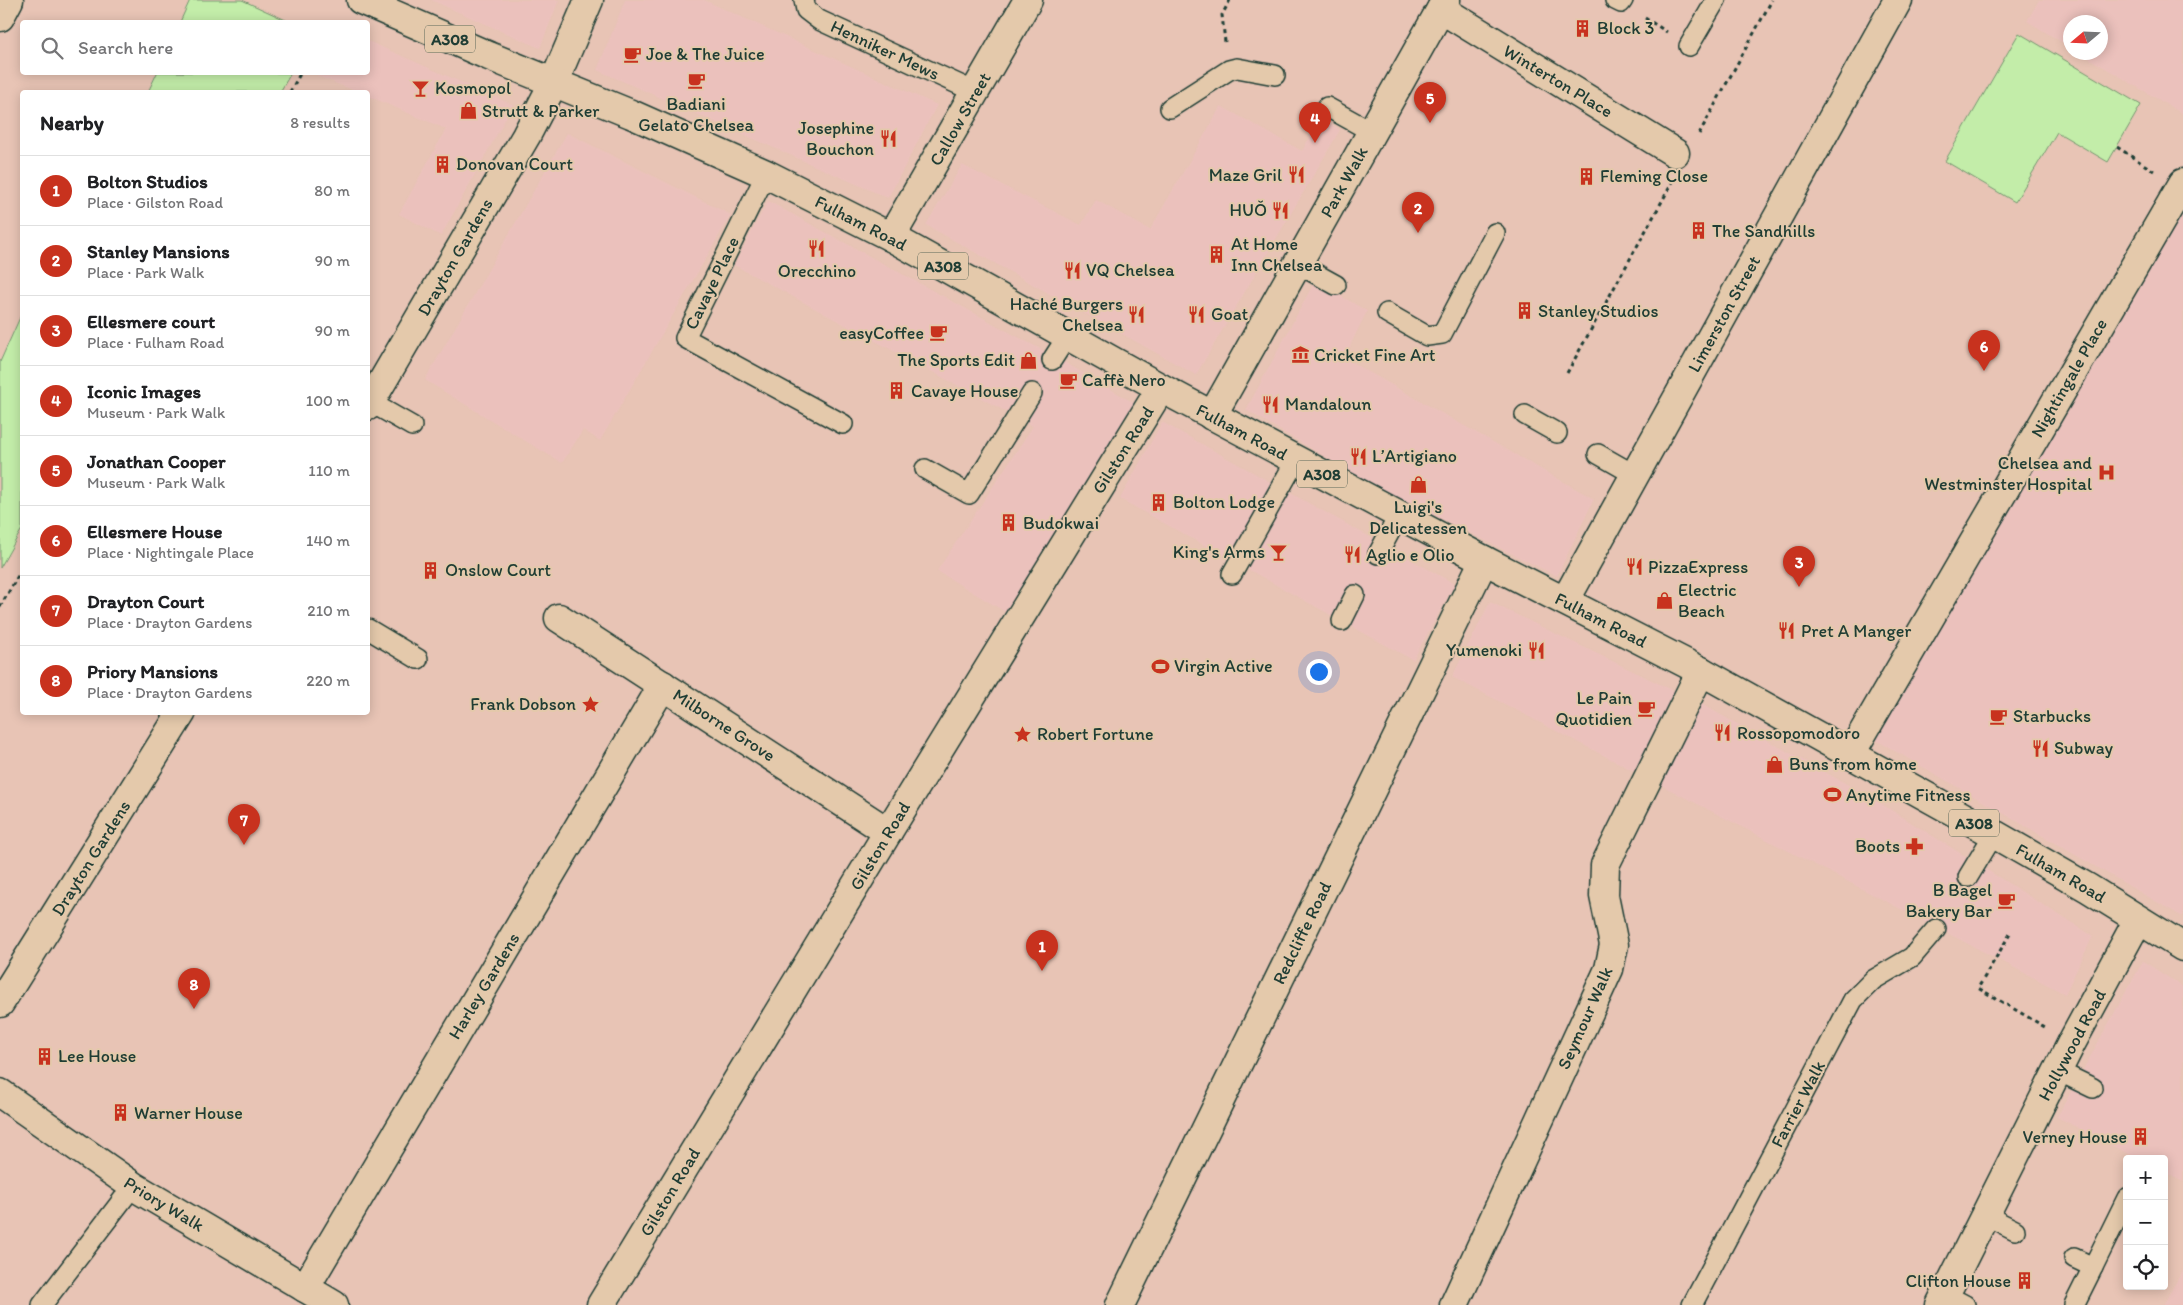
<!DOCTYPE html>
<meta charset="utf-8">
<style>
body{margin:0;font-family:Itim,sans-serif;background:#f2f2f2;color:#202124}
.controls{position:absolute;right:15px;bottom:15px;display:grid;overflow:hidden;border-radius:5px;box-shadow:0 2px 12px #0003}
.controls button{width:45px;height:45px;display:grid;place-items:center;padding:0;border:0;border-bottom:1px solid #e0e0e0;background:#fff;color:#202124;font:25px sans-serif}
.compass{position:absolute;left:2063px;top:15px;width:45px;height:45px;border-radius:50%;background:#fff;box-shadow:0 2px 12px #0003;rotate:251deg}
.you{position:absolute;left:1318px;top:671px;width:18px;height:18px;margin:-12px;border:4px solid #fff;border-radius:50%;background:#1a73e8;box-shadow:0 0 0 8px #1a73e833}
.badge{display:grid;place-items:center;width:32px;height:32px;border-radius:50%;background:#c8321e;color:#fff;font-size:16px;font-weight:700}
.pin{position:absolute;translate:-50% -41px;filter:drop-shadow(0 1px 2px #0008)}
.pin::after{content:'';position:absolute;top:26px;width:18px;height:15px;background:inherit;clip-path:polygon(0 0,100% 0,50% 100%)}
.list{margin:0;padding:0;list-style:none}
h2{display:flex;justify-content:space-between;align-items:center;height:65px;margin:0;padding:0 20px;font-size:21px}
h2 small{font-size:16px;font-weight:400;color:#757577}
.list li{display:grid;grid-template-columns:32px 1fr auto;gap:15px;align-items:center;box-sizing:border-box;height:70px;padding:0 20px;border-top:1px solid #e0e0e0}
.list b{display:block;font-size:19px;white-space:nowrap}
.list p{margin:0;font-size:16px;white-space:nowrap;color:#757577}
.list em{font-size:16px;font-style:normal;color:#757577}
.icon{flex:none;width:28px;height:28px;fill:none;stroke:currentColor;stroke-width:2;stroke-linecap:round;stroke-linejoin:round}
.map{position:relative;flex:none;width:2183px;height:1305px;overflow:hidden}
.search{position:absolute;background:#fff;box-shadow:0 2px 12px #0003;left:20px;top:20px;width:350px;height:55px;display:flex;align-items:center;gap:12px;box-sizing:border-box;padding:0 18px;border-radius:5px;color:#757577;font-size:19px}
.panel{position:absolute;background:#fff;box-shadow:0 2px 12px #0003;left:20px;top:90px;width:350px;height:625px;border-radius:5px}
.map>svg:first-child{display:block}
.built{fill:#ebc1bc}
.green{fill:#c3eda9;stroke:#71956e}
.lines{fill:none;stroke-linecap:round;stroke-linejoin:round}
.service-casing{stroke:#1f3d34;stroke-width:22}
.minor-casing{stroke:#1f3d34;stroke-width:31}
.tertiary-casing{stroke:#1f3d34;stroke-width:31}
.primary-casing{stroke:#1f3d34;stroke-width:31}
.path{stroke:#1f3d34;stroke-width:3;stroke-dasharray:4 4;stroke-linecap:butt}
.service{stroke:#e4c9ab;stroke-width:19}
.minor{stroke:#e4c9ab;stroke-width:28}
.tertiary{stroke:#e4c9ab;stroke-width:28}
.primary{stroke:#e4c9ab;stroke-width:28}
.labels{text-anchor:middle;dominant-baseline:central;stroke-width:4;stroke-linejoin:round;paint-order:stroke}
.shield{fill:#e4c9ab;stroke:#5a6758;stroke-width:1}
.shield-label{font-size:16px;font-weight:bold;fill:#1f3d34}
.poi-label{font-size:18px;fill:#1f3d34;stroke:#e4c9ab;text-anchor:start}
.street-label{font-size:18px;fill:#1f3d34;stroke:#e4c9ab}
</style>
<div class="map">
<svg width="2183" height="1305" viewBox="0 0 2183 1305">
<rect width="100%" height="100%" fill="#e8c4b5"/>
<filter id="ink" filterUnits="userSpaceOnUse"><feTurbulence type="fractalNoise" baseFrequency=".02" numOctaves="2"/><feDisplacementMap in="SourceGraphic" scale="10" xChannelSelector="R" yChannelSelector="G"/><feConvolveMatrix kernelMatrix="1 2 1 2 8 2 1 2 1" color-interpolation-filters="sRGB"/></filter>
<g filter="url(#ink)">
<g class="built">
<polygon points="431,0 559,0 540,48"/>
<polygon points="625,0 704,0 937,105 888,198 597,70"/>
<polygon points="2039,0 2183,0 2183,114 2080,53 2100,52 2100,22 2070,22 2070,47 2027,21"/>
<polygon points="368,41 513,105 441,236 399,214 446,129 368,96 368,92 358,92 317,76 320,73 368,72"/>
<polygon points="1221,106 1302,151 1321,117 1340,130 1196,375 926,225 962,165 1081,225 1096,200 1150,230"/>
<polygon points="567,133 731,215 600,441 583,430 562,463 425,380"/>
<polygon points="768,201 1066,363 1136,404 1007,613 937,571 1033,426 734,265"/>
<polygon points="2183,205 2183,917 1876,740"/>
<polygon points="1315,281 1367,311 1344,358 1594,499 1557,576 1371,484 1246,410"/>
<polygon points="1162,422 1455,584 1413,660 1120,499"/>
<polygon points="1490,602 1701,704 1872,798 2093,936 2065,994 1452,677"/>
<polygon points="2143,961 2183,987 2183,1182 2164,1172 2164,1159 2138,1159 2057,1117"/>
<polygon points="2183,1270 2183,1305 2163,1305"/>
</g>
<g class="green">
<polygon points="190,0 242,0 290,22 180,22"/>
<polygon points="2019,33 2141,105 2108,162 2057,132 2015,202 1945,161"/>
<polygon points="157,73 157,72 291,73 280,92 148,92"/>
<polygon points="22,313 22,529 0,568 0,362"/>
</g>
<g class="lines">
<defs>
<g id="service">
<polyline points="804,0 806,10 819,20 975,92"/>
<polyline points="1615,0 1621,3 1623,0"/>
<polyline points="1689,46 1716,0"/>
<polyline points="1327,107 1372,132"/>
<polyline points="1170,108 1229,70 1237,68 1275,75"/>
<polyline points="766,174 685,338 843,424"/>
<polyline points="1298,264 1336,285"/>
<polyline points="1387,313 1427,336 1442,334 1495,233"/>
<polyline points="1052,360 1068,335"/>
<polyline points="370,402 412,426"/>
<polyline points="1525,415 1557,433"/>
<polyline points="1598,454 1635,475"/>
<polyline points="925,469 969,494 1032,393"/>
<polyline points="1378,554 1399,515"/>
<polyline points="1232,574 1296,460"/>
<polyline points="1342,621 1355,595"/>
<polyline points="368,629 418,659"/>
<polyline points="1968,877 1994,834"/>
<polyline points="2058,1071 2093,1088"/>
<polyline points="1985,1215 2015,1230"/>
<polyline points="2074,1258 2093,1267 2074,1305"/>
<polyline points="2093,1267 2127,1198"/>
<polyline points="1946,1295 1965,1305"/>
<polyline points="42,1305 133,1186"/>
<polyline points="1692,1305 1853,1000 1873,980 1912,957 1936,929"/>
</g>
<g id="minor">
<polyline points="1441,9 1675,153"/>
<polyline points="0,17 9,0"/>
<polyline points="891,237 1028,0"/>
<polyline points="1212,416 1446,0"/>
<polyline points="1565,601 1898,0"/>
<polyline points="559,618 888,832"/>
<polyline points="1850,755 2183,183"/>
<polyline points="0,1093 133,1186 334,1305"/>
<polyline points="305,1288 663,685"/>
<polyline points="601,1305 888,832 1161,388"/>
<polyline points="1120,1305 1484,560"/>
<polyline points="1454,1305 1609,969 1614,945 1604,896 1605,865 1701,671"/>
<polyline points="1940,1305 2072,1042 2138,920"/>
</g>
<g id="tertiary">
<polyline points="368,406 526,136 554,82 589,0"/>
<polyline points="0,1003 182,712"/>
</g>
<polyline id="primary" points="361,0 489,56 631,114 766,174 891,237 1161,388 1484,560 1701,671 1994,834 2088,888 2183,947"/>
</defs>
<use href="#service" class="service-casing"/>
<use href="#minor" class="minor-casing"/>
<use href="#tertiary" class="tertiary-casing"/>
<use href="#primary" class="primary-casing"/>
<g class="path">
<polyline points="1645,18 1667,32"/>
<polyline points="1225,42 1222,15 1230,0"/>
<polyline points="290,92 301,72"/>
<polyline points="1699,134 1772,0"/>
<polyline points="2117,147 2154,171"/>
<polyline points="1567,373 1672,183"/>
<polyline points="0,607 22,569"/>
<polyline points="2010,934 1978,988 2045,1027"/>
</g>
<use href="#service" class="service"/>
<use href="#minor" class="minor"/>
<use href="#tertiary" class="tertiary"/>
<use href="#primary" class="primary"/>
</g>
</g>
<defs>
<symbol id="building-bare" viewBox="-9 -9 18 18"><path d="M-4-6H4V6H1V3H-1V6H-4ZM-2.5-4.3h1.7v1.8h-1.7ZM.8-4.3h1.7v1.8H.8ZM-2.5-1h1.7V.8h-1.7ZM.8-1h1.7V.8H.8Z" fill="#c8321e" stroke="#e4c9ab" stroke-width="2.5" paint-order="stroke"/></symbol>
<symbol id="cafe-bare" viewBox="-9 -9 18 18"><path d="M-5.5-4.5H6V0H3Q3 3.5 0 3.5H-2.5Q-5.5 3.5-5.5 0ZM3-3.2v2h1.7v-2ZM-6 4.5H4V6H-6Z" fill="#c8321e" stroke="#e4c9ab" stroke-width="2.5" paint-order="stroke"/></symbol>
<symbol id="bar-bare" viewBox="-9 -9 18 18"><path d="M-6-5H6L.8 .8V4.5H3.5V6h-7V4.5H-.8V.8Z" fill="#c8321e" stroke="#e4c9ab" stroke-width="2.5" paint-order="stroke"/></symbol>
<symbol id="shop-bare" viewBox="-9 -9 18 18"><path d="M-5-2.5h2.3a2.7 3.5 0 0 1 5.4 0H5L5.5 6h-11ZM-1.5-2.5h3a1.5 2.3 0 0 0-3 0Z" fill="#c8321e" stroke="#e4c9ab" stroke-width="2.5" paint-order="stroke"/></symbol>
<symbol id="restaurant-bare" viewBox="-9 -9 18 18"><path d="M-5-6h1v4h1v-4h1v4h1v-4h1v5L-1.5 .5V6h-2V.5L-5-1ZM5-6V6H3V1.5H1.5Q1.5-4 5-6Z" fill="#c8321e" stroke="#e4c9ab" stroke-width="2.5" paint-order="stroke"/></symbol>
<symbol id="museum-bare" viewBox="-9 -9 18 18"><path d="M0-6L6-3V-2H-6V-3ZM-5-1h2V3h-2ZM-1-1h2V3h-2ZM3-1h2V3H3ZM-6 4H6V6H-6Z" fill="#c8321e" stroke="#e4c9ab" stroke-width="2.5" paint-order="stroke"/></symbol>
<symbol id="hospital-bare" viewBox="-9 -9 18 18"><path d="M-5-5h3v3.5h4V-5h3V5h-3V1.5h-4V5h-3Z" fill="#c8321e" stroke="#e4c9ab" stroke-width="2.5" paint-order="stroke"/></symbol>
<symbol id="stadium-bare" viewBox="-9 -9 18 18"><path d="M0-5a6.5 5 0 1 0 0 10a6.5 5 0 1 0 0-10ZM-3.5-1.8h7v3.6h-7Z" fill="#c8321e" stroke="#e4c9ab" stroke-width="2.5" paint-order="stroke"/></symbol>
<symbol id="sight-bare" viewBox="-9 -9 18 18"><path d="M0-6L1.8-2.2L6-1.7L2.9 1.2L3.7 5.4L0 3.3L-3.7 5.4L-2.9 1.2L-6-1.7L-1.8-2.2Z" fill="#c8321e" stroke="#e4c9ab" stroke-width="2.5" paint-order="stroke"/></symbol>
<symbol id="pharmacy-bare" viewBox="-9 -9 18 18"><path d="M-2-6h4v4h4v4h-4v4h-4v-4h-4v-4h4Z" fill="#c8321e" stroke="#e4c9ab" stroke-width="2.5" paint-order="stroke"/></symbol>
</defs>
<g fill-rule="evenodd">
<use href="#building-bare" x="1570" y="16" width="25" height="25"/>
<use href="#cafe-bare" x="620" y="42" width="25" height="25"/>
<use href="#cafe-bare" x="684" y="68" width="25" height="25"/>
<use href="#bar-bare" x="408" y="76" width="25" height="25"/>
<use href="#shop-bare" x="456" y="98" width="25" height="25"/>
<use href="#restaurant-bare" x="876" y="126" width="25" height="25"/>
<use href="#building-bare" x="430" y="152" width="25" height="25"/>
<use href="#restaurant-bare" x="1284" y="162" width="25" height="25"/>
<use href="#building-bare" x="1574" y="164" width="25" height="25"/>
<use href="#restaurant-bare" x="1268" y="198" width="25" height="25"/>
<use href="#building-bare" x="1686" y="218" width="25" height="25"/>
<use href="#restaurant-bare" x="804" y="236" width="25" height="25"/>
<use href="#building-bare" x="1204" y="242" width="25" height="25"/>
<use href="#restaurant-bare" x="1060" y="258" width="25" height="25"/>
<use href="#building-bare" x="1512" y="298" width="25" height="25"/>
<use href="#restaurant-bare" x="1124" y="302" width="25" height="25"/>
<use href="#restaurant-bare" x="1184" y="302" width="25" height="25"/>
<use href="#cafe-bare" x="926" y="320" width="25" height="25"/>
<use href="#museum-bare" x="1288" y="342" width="25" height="25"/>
<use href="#shop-bare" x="1016" y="348" width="25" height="25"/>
<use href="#cafe-bare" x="1056" y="368" width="25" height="25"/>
<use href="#building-bare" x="884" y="378" width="25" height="25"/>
<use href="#restaurant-bare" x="1258" y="392" width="25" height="25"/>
<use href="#restaurant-bare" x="1346" y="444" width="25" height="25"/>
<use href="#hospital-bare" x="2094" y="460" width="25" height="25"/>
<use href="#shop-bare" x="1406" y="472" width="25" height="25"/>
<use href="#building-bare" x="1146" y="490" width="25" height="25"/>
<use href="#building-bare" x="996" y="510" width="25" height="25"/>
<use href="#bar-bare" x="1266" y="540" width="25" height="25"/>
<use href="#restaurant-bare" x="1340" y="542" width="25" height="25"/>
<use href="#restaurant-bare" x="1622" y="554" width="25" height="25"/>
<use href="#building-bare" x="418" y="558" width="25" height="25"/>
<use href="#shop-bare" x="1652" y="588" width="25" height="25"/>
<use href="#restaurant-bare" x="1774" y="618" width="25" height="25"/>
<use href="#restaurant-bare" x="1524" y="638" width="25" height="25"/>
<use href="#stadium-bare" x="1148" y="654" width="25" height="25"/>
<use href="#sight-bare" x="578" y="692" width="25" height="25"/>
<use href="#cafe-bare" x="1634" y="696" width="25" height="25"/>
<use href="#cafe-bare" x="1986" y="704" width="25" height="25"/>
<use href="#restaurant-bare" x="1710" y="720" width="25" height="25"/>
<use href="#sight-bare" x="1010" y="722" width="25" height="25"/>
<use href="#restaurant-bare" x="2028" y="736" width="25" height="25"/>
<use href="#shop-bare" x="1762" y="752" width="25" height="25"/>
<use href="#stadium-bare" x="1820" y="782" width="25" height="25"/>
<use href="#pharmacy-bare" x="1902" y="834" width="25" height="25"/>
<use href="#cafe-bare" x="1994" y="888" width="25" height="25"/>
<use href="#building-bare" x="32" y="1044" width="25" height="25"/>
<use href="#building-bare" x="108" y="1100" width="25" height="25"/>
<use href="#building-bare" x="2128" y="1124" width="25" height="25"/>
<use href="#building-bare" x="2012" y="1268" width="25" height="25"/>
</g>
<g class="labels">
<g class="shield">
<rect x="425" y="25.5" width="50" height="27" rx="4"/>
<rect x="918" y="252.5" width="50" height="27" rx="4"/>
<rect x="1297" y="460.5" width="50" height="27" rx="4"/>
<rect x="1949" y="809.5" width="50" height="27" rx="4"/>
</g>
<g class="shield-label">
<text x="450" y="39">A308</text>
<text x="943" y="266">A308</text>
<text x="1322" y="474">A308</text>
<text x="1974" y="823">A308</text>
</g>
<g class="poi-label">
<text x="1597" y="28">Block 3</text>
<text x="646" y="54">Joe &amp; The Juice</text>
<text x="435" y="88">Kosmopol</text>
<text x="696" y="104" text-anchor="middle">Badiani<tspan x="696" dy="21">Gelato Chelsea</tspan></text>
<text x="482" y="111">Strutt &amp; Parker</text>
<text x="874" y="128" text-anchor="end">Josephine<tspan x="874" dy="21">Bouchon</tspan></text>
<text x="456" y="164">Donovan Court</text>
<text x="1282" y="175" text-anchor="end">Maze Gril</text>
<text x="1600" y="176">Fleming Close</text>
<text x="1267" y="210" text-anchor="end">HUŎ</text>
<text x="1712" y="231">The Sandhills</text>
<text x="1231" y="244">At Home<tspan x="1231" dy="21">Inn Chelsea</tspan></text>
<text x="1086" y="270">VQ Chelsea</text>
<text x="817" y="271" text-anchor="middle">Orecchino</text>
<text x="1123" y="304" text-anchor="end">Haché Burgers<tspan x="1123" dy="21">Chelsea</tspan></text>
<text x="1538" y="311">Stanley Studios</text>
<text x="1211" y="314">Goat</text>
<text x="924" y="333" text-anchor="end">easyCoffee</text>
<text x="1314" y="355">Cricket Fine Art</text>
<text x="1015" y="360" text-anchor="end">The Sports Edit</text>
<text x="1082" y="380">Caffè Nero</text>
<text x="911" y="391">Cavaye House</text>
<text x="1285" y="404">Mandaloun</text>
<text x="1372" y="456">L’Artigiano</text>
<text x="2092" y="463" text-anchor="end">Chelsea and<tspan x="2092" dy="21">Westminster Hospital</tspan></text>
<text x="1173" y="502">Bolton Lodge</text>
<text x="1418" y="507" text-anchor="middle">Luigi's<tspan x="1418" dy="21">Delicatessen</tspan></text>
<text x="1023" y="523">Budokwai</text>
<text x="1265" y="552" text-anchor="end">King's Arms</text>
<text x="1366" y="555">Aglio e Olio</text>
<text x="1648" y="567">PizzaExpress</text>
<text x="445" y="570">Onslow Court</text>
<text x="1678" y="590">Electric<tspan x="1678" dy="21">Beach</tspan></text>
<text x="1801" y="631">Pret A Manger</text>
<text x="1522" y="650" text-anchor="end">Yumenoki</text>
<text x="1174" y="666">Virgin Active</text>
<text x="1632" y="698" text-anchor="end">Le Pain<tspan x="1632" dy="21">Quotidien</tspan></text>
<text x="576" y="704" text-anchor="end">Frank Dobson</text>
<text x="2013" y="716">Starbucks</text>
<text x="1737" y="733">Rossopomodoro</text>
<text x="1037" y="734">Robert Fortune</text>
<text x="2054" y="748">Subway</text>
<text x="1789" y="764">Buns from home</text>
<text x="1846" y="795">Anytime Fitness</text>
<text x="1900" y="846" text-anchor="end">Boots</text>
<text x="1992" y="890" text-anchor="end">B Bagel<tspan x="1992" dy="21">Bakery Bar</tspan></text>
<text x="58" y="1056">Lee House</text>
<text x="134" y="1113">Warner House</text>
<text x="2127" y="1137" text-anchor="end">Verney House</text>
<text x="2011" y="1281" text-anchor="end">Clifton House</text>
</g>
<g class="street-label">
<text transform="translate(885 50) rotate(25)">Henniker Mews</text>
<text transform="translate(1558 81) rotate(31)">Winterton Place</text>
<text transform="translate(960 119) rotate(-60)">Callow Street</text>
<text transform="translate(1344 182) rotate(-61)">Park Walk</text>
<text transform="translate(861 223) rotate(27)">Fulham Road</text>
<text transform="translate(455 257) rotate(-60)">Drayton Gardens</text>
<text transform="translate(712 283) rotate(-64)">Cavaye Place</text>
<text transform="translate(1724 314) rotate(-61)">Limerston Street</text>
<text transform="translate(2069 378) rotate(-60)">Nightingale Place</text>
<text transform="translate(1242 432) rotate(28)">Fulham Road</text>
<text transform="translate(1123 450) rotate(-58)">Gilston Road</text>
<text transform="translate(1601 620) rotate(27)">Fulham Road</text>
<text transform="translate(724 725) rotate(33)">Milborne Grove</text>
<text transform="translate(880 846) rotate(-59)">Gilston Road</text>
<text transform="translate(91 858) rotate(-58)">Drayton Gardens</text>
<text transform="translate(2061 873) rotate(30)">Fulham Road</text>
<text transform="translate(1302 933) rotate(-64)">Redcliffe Road</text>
<text transform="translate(484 986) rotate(-59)">Harley Gardens</text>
<text transform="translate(1585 1018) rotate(-66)">Seymour Walk</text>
<text transform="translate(2072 1045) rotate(-62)">Hollywood Road</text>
<text transform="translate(1798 1104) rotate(-62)">Farrier Walk</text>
<text transform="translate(670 1192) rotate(-59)">Gilston Road</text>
<text transform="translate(164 1204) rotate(31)">Priory Walk</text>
</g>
</g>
</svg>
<div class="controls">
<button>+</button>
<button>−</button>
<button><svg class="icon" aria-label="locate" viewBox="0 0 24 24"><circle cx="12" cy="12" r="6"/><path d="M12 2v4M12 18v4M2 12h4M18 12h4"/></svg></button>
</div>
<svg class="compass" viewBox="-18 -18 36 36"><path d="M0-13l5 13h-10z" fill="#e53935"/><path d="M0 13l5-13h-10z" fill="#757577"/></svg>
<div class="you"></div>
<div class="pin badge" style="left:1042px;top:971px">1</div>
<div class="pin badge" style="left:1418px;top:233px">2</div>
<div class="pin badge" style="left:1799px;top:587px">3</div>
<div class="pin badge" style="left:1315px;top:143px">4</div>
<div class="pin badge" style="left:1430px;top:123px">5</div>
<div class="pin badge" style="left:1984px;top:371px">6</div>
<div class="pin badge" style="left:244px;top:845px">7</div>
<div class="pin badge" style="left:194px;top:1009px">8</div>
<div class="search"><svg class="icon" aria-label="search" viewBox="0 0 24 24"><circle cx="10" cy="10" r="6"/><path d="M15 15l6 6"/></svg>Search here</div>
<section class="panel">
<h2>Nearby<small>8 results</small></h2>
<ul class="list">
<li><span class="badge">1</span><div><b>Bolton Studios</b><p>Place · Gilston Road</p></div><em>80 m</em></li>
<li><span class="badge">2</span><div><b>Stanley Mansions</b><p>Place · Park Walk</p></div><em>90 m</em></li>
<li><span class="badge">3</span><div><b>Ellesmere court</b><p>Place · Fulham Road</p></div><em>90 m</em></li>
<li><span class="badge">4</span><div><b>Iconic Images</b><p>Museum · Park Walk</p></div><em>100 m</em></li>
<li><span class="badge">5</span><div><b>Jonathan Cooper</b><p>Museum · Park Walk</p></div><em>110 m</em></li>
<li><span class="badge">6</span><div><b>Ellesmere House</b><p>Place · Nightingale Place</p></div><em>140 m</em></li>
<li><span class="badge">7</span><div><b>Drayton Court</b><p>Place · Drayton Gardens</p></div><em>210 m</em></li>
<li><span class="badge">8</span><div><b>Priory Mansions</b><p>Place · Drayton Gardens</p></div><em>220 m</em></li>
</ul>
</section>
</div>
